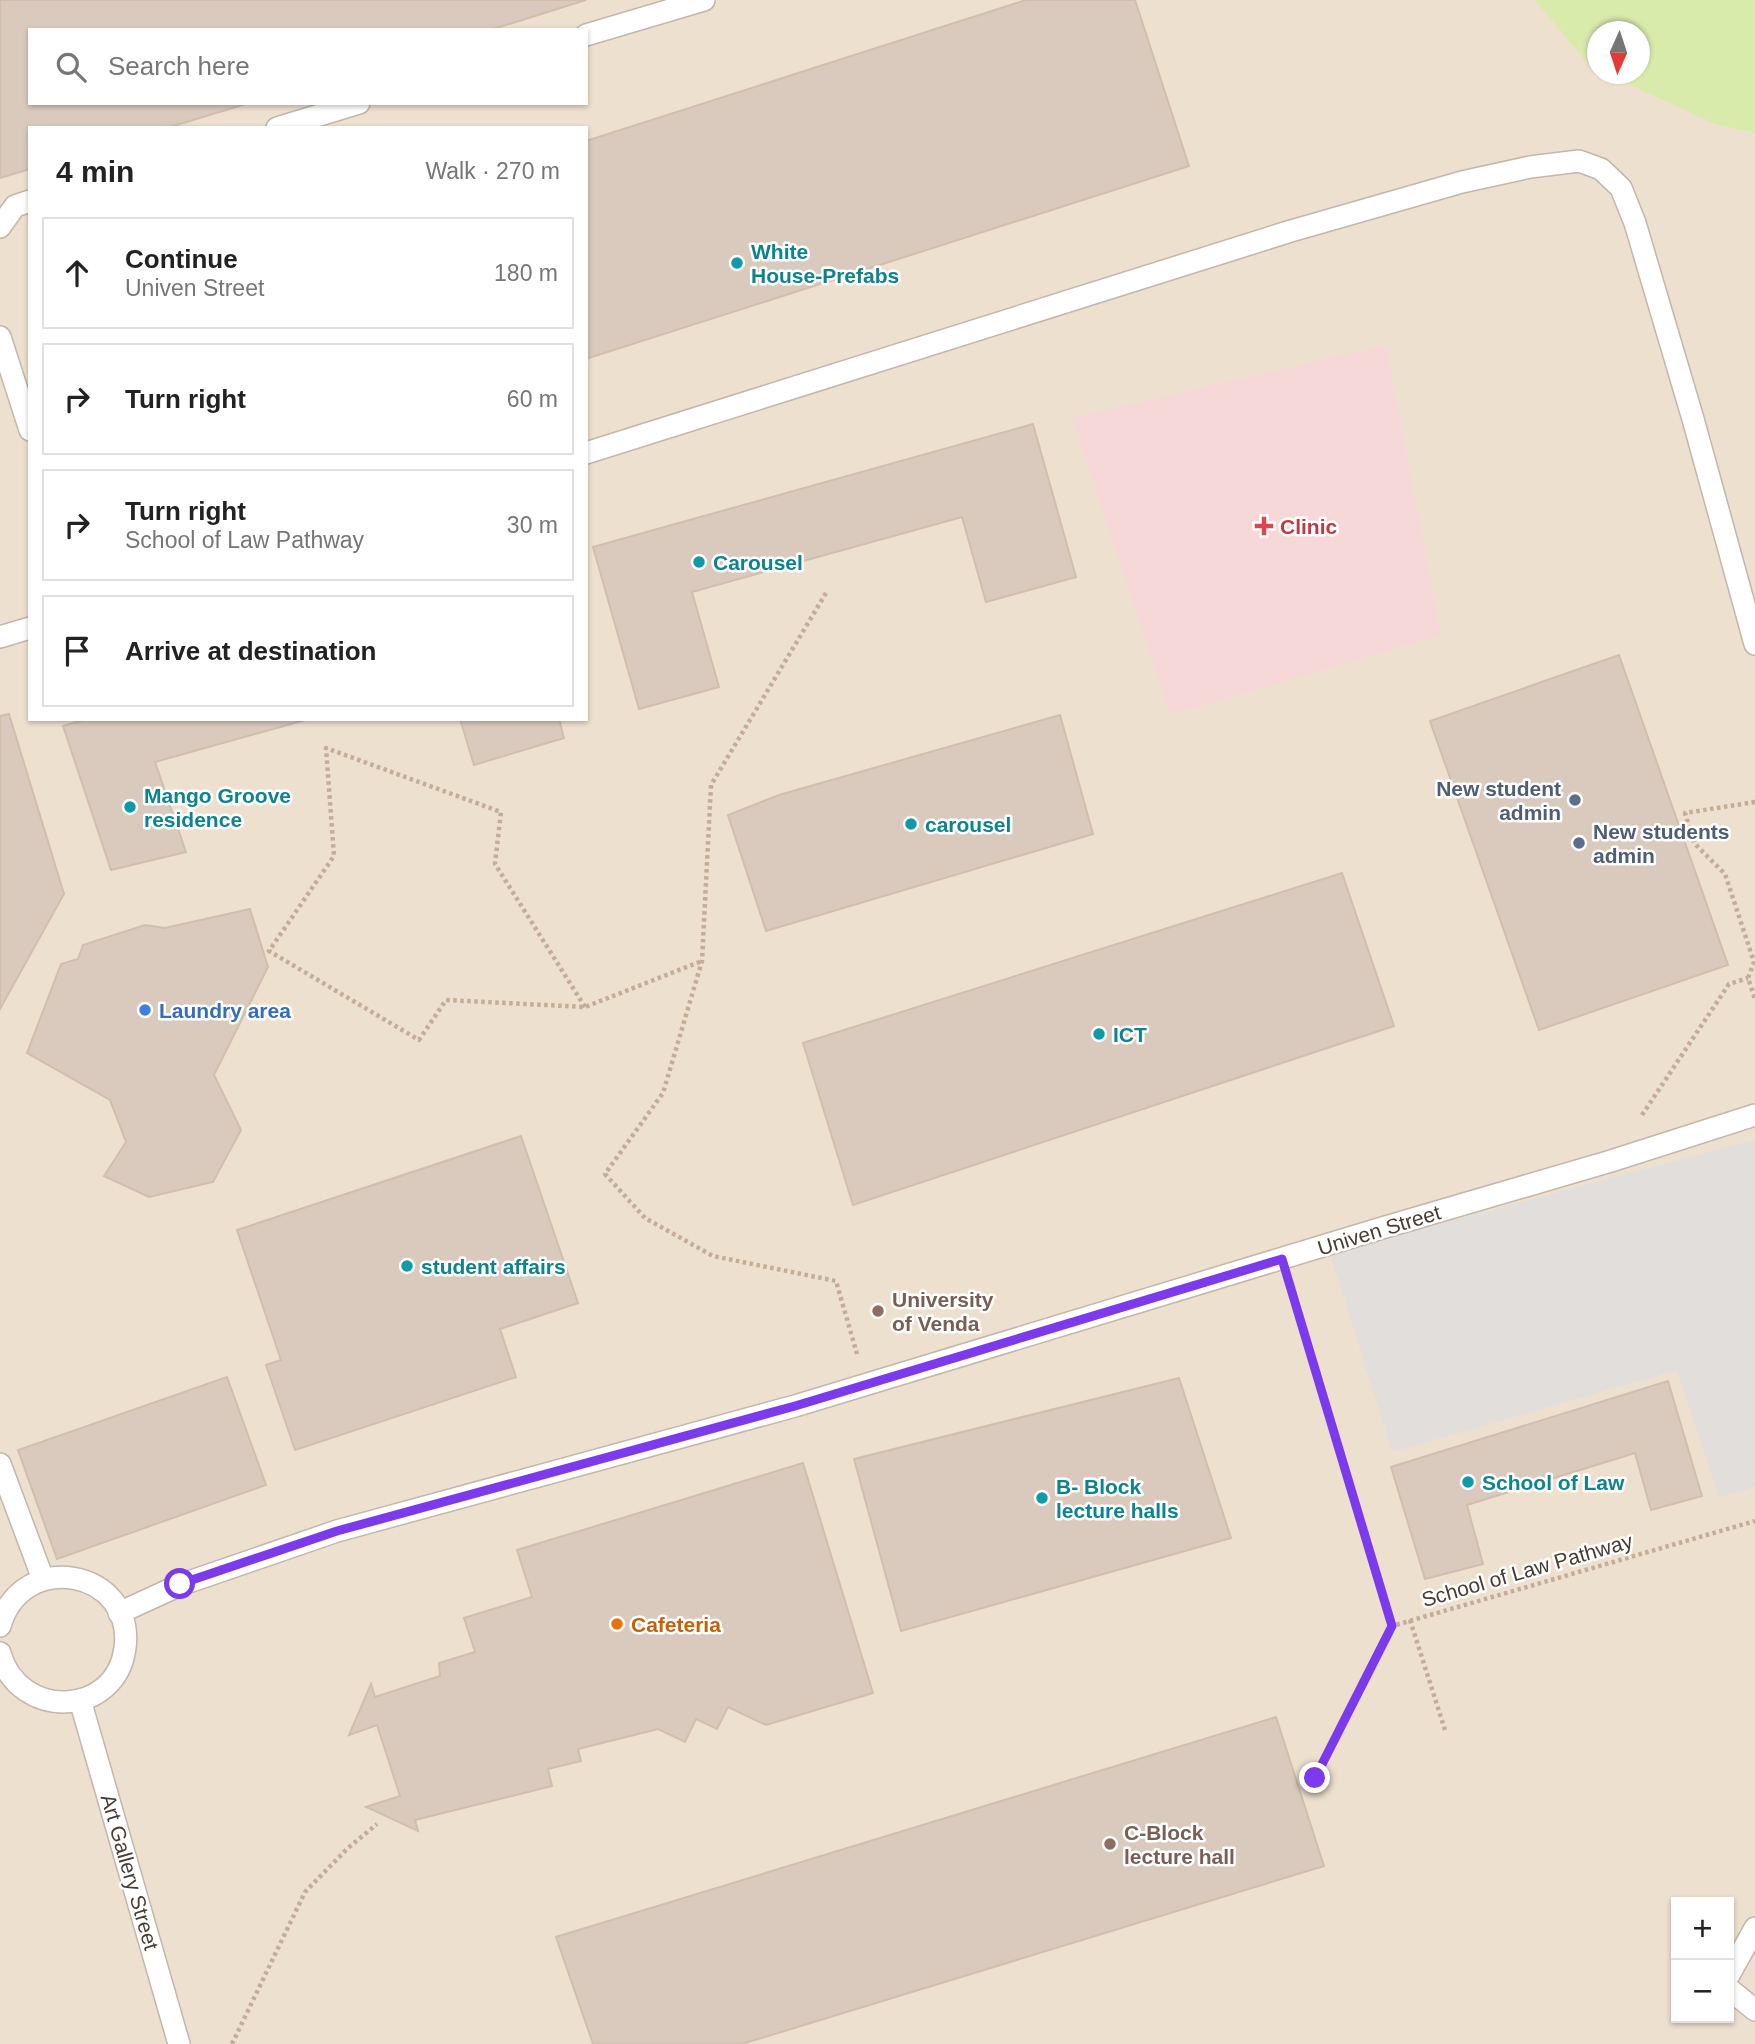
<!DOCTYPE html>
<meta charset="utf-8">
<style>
body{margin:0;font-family:Arial,sans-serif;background:#f6f6f6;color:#222}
.controls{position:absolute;right:21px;bottom:21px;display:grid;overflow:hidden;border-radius:0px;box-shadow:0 2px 5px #0004}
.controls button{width:63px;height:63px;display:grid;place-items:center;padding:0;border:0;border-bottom:2px solid #e0e0e0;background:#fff;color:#222;font:35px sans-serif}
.compass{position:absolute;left:1587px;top:21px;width:63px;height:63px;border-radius:50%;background:#fff;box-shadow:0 2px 5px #0004;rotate:183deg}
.stop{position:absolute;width:21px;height:21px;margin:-16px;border:5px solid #7c3aed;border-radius:50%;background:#fff}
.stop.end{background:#7c3aed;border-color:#fff;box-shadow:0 2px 7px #0008}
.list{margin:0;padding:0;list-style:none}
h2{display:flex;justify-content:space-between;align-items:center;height:91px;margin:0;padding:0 28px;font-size:30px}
h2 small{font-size:23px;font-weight:400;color:#767676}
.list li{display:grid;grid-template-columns:46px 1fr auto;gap:21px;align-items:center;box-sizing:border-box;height:112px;margin:0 14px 14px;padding:0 14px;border:2px solid #e0e0e0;border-radius:0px}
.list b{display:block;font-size:26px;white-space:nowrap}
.list p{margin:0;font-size:23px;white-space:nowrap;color:#767676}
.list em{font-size:23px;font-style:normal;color:#767676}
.icon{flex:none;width:38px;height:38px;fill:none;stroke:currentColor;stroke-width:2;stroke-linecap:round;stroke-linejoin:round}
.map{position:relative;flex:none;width:1755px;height:2044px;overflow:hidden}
.search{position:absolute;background:#fff;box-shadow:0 2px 5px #0004;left:28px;top:28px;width:560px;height:77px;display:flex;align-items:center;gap:18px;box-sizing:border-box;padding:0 24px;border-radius:0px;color:#767676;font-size:26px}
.panel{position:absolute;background:#fff;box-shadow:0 2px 5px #0004;left:28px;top:126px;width:560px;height:595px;border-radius:0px}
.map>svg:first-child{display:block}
.education{fill:#eee0ce;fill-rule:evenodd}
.medical{fill:#f6d8d9}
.green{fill:#d9ebab}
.parking{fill:#e2dedb}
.building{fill:#d9cabd;stroke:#d2bead;stroke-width:2}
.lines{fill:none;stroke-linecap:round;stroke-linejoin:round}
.lane-casing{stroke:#c3b6ab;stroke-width:24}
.path{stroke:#c3ad98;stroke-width:4.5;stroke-dasharray:3.5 3.5;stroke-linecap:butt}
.lane{stroke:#fff;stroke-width:21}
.route{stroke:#7c3aed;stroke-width:9}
.culture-dot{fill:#0f9aa8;stroke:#fff;stroke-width:2.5}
.health-dot{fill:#e0444e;stroke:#fff;stroke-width:2.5}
.service-dot{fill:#5c6f8a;stroke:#fff;stroke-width:2.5}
.shop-dot{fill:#3f7fe0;stroke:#fff;stroke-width:2.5}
.education-dot{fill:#8d6e63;stroke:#fff;stroke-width:2.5}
.food-dot{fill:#e8710a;stroke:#fff;stroke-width:2.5}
.labels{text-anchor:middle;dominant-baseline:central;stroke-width:5;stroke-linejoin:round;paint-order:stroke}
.culture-label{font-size:21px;font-weight:bold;fill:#0d838f;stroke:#fff;text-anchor:start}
.health-label{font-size:21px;font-weight:bold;fill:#be3a42;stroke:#fff;text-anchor:start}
.service-label{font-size:21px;font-weight:bold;fill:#4e5e75;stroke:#fff;text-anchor:end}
.shop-label{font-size:21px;font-weight:bold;fill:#366cbe;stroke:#fff;text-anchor:start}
.street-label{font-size:21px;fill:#473d34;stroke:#fff}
.education-label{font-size:21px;font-weight:bold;fill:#785e54;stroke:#fff;text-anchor:start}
.food-label{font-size:21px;font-weight:bold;fill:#c56008;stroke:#fff;text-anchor:start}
</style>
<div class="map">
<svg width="1755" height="2044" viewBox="0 0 1755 2044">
<rect width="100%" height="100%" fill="#f4ede6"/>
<path class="education" d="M 0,0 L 1755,0 L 1755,2044 L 0,2044 ZM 30,30 L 586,30 L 586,103 L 30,103 ZM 1598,32 L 1640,32 L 1640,74 L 1598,74 ZM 30,128 L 586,128 L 586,719 L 30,719 ZM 1676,1902 L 1729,1902 L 1729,2018 L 1676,2018 Z"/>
<polygon class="medical" points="1386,345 1441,635 1170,715 1072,418"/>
<polygon class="green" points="1535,0 1755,0 1755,133 1715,124 1606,74 1640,74 1640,32 1598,32 1597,69 1590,66"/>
<polygon class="parking" points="1755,1140 1755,1487 1719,1497 1677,1370 1392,1452 1330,1253"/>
<g class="building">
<polygon points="0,0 586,0 490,30 30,30 30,103 249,103 167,128 30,128 30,169 0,178"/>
<polygon points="1026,0 1135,0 1189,166 586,359 586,141"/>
<polygon points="1033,424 1076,577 986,602 962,517 692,592 719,687 639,709 593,547"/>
<polygon points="1619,655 1728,965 1539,1030 1430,721"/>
<polygon points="9,714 64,894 0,1009 0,716"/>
<polygon points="1060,715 1093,834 766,931 728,815 779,795"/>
<polygon points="87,719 309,719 155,762 186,852 111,870 63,726"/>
<polygon points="460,719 559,719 564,738 474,765"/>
<polygon points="1342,873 1394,1026 853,1205 803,1043"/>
<polygon points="250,909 268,967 214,1075 241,1130 213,1182 149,1197 104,1176 126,1142 110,1100 27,1053 61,964 78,959 83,945 145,925 165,928"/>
<polygon points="521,1136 578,1303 500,1329 516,1377 295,1450 266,1365 281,1360 237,1230"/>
<polygon points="227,1377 266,1485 57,1559 18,1450"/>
<polygon points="1179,1378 1231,1538 901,1631 854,1459"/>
<polygon points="1668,1381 1702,1496 1651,1510 1635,1453 1467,1505 1483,1564 1425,1579 1391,1467"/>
<polygon points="803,1463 873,1693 766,1725 728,1707 717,1729 696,1719 685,1742 658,1729 578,1749 581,1761 548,1769 552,1786 415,1820 418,1831 366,1807 400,1796 377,1725 349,1735 371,1684 375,1697 440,1676 439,1663 475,1652 464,1618 532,1597 517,1550"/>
<polygon points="1276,1717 1324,1866 742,2044 593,2044 556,1937"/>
</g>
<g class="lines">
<defs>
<g id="lane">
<polyline points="586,35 704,0"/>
<polyline points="277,128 359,103"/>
<polyline points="0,227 15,206 30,201"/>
<polyline points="0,337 30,430"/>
<polyline points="586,453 1291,231 1462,182 1530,167 1579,161 1601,169 1621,188 1635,223 1693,419 1755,644"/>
<polyline points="0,637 30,628"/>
<polyline points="0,1464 43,1579"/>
<polyline points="119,1613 180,1585 337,1531 795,1406 1382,1228 1611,1161 1755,1115"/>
<path d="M 0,1626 C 22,1548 135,1570 125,1648 C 116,1718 18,1720 0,1653"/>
<polyline points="80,1700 179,2044"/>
<polyline points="1729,1975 1755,1928"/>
<polyline points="1729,1989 1755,2010"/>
</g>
</defs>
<use href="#lane" class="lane-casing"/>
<g class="path">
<polyline points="826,593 711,785 702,961 663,1093 605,1174 645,1218 713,1256 836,1281 857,1354"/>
<polyline points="1755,802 1685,813 1694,843 1725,874 1754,962 1748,978 1755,999"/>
<polyline points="585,1007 495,864 501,812 326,748 334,856 269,951 419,1040 446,1000 585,1007 702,961"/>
<polyline points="1642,1115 1729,984 1748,978"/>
<polyline points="1291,1288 1392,1626"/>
<polyline points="1410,1620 1445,1730"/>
<polyline points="1315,1778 1392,1626 1755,1521"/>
<polyline points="232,2044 305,1892 347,1849 377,1824"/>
</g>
<use href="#lane" class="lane"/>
</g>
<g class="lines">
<polyline class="route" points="180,1584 337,1531 795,1406 1282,1259 1392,1626 1315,1778"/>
</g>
<g class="culture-dot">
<circle cx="737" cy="263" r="7"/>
<circle cx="699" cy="562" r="7"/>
<circle cx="130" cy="807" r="7"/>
<circle cx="911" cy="824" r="7"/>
<circle cx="1099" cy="1034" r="7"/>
<circle cx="407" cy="1266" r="7"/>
<circle cx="1468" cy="1482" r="7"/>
<circle cx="1042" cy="1498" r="7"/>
</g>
<path class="health-dot" d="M1260.5 515.5h7v7h7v7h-7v7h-7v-7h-7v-7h7z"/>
<g class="service-dot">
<circle cx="1575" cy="800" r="7"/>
<circle cx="1579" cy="843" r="7"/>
</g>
<circle class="shop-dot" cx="145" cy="1010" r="7"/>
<g class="education-dot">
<circle cx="878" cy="1311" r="7"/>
<circle cx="1110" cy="1844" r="7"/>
</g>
<circle class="food-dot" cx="617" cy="1624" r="7"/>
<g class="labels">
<g class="culture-label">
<text x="751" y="251">White<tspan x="751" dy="24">House-Prefabs</tspan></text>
<text x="713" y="562">Carousel</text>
<text x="144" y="795">Mango Groove<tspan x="144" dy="24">residence</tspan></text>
<text x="925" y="824">carousel</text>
<text x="1113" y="1034">ICT</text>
<text x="421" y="1266">student affairs</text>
<text x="1482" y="1482">School of Law</text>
<text x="1056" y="1486">B- Block<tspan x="1056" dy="24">lecture halls</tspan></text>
</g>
<g class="health-label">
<text x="1280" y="526">Clinic</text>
</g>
<g class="service-label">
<text x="1561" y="788">New student<tspan x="1561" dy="24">admin</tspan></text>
<text x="1593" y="831" text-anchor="start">New students<tspan x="1593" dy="24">admin</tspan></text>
</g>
<g class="shop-label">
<text x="159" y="1010">Laundry area</text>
</g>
<g class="street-label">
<text transform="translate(1379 1230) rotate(-17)">Univen Street</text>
<text transform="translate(1527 1570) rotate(-16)">School of Law Pathway</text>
<text transform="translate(130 1872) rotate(74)">Art Gallery Street</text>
</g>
<g class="education-label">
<text x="892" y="1299">University<tspan x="892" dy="24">of Venda</tspan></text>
<text x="1124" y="1832">C-Block<tspan x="1124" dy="24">lecture hall</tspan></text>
</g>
<g class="food-label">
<text x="631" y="1624">Cafeteria</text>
</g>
</g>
</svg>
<div class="controls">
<button>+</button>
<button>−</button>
</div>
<svg class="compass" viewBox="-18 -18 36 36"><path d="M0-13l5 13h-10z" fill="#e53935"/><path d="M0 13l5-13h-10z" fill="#767676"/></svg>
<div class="stop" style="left:180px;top:1584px"></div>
<div class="stop end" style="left:1315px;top:1778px"></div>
<div class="search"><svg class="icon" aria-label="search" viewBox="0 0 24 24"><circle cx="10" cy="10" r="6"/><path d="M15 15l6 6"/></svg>Search here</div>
<section class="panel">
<h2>4 min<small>Walk · 270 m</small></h2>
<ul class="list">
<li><svg class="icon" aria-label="ahead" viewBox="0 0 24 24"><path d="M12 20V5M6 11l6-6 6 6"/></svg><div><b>Continue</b><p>Univen Street</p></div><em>180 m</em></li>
<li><svg class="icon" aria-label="right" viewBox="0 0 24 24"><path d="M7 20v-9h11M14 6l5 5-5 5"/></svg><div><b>Turn right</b></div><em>60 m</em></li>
<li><svg class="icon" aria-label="right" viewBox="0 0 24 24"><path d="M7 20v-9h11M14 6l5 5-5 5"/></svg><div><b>Turn right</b><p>School of Law Pathway</p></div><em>30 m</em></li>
<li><svg class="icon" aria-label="arrive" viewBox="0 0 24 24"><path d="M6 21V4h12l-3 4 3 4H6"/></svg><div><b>Arrive at destination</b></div></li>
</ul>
</section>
</div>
